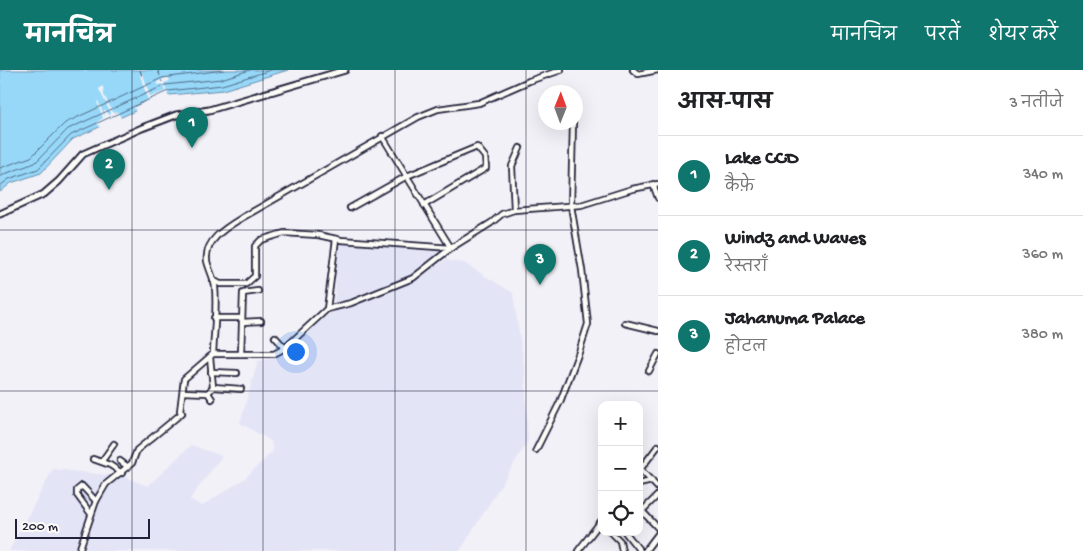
<!DOCTYPE html>
<html lang="hi">
<meta charset="utf-8">
<style>
body{margin:0;font-family:"Gochi Hand","Playpen Sans Deva",sans-serif;background:#f2f2f2;color:#202124}
.controls{position:absolute;right:15px;bottom:15px;display:grid;overflow:hidden;border-radius:10px;box-shadow:0 5px 20px #0002}
.controls button{width:45px;height:45px;display:grid;place-items:center;padding:0;border:0;border-bottom:1px solid #e0e0e0;background:#fff;color:#202124;font:25px sans-serif}
.compass{position:absolute;left:538px;top:15px;width:45px;height:45px;border-radius:50%;background:#fff;box-shadow:0 5px 20px #0002;rotate:1deg}
.scale{position:absolute;left:15px;bottom:12px;width:135px;box-sizing:border-box;padding-left:5px;border:2px solid #22223b;border-top:0;font-size:14px;line-height:18px;white-space:nowrap;color:#22223b;-webkit-text-stroke:4px #fdfcf7;paint-order:stroke}
.you{position:absolute;left:295px;top:281px;width:18px;height:18px;margin:-12px;border:4px solid #fff;border-radius:50%;background:#1a73e8;box-shadow:0 0 0 8px #1a73e833}
.badge{display:grid;place-items:center;width:32px;height:32px;border-radius:50%;background:#0f766e;color:#fff;font-size:16px;font-weight:700}
.pin{position:absolute;translate:-50% -41px;filter:drop-shadow(0 1px 2px #0008)}
.pin::after{content:'';position:absolute;top:26px;width:18px;height:15px;background:inherit;clip-path:polygon(0 0,100% 0,50% 100%)}
.list{margin:0;padding:0;list-style:none}
h2{display:flex;justify-content:space-between;align-items:center;height:65px;margin:0;padding:0 20px;font-size:21px}
h2 small{font-size:16px;font-weight:400;color:#757577}
.list li{display:grid;grid-template-columns:32px 1fr auto;gap:15px;align-items:center;box-sizing:border-box;height:80px;padding:0 20px;border-top:1px solid #e0e0e0}
.list b{display:block;font-size:19px;white-space:nowrap}
.list p{margin:0;font-size:16px;white-space:nowrap;color:#757577}
.list em{font-size:16px;font-style:normal;color:#757577}
.icon{flex:none;width:28px;height:28px;fill:none;stroke:currentColor;stroke-width:2;stroke-linecap:round;stroke-linejoin:round}
.map{position:relative;flex:none;width:658px;height:481px;overflow:hidden}
header{display:flex;align-items:center;gap:30px;box-sizing:border-box;height:70px;padding:0 25px;background:#0f766e;color:#fff}
header strong{font-size:24px}
nav{display:flex;gap:28px;margin-inline-start:auto;font-size:18px}
main{display:flex}
aside{flex:1;background:#fff}
.map>svg:first-child{display:block}
.built{fill:#e4e4f7}
.water{fill:#97d8f9;stroke:#688fad}
.pier{fill:#f2f1f7}
.lines{fill:none;stroke-linecap:round;stroke-linejoin:round}
.shore{stroke:#516b87;stroke-width:1}
.ferry{stroke:#455974;stroke-width:1;stroke-dasharray:6 5;stroke-linecap:butt}
.minor-casing{stroke:#22223b;stroke-width:8}
.tertiary-casing{stroke:#22223b;stroke-width:9}
.minor{stroke:#fdfcf7;stroke-width:4.5}
.tertiary{stroke:#fdfcf7;stroke-width:5}
.grid{fill:none;stroke:#22223b;stroke-width:1;stroke-opacity:0.55}
</style>
<header>
<strong>मानचित्र</strong>
<nav><a>मानचित्र</a><a>परतें</a><a>शेयर करें</a></nav>
</header>
<main>
<div class="map">
<svg width="658" height="481" viewBox="0 0 658 481">
<rect width="100%" height="100%" fill="#f2f1f7"/>
<filter id="ink" filterUnits="userSpaceOnUse"><feTurbulence type="fractalNoise" baseFrequency=".02" numOctaves="2"/><feDisplacementMap in="SourceGraphic" scale="10" xChannelSelector="R" yChannelSelector="G"/><feConvolveMatrix kernelMatrix="1 2 1 2 8 2 1 2 1" color-interpolation-filters="sRGB"/></filter>
<g filter="url(#ink)">
<g class="built">
<polygon points="339,172 441,179 443,181 409,207 337,233 334,233"/>
<polygon points="445,190 464,193 513,223 525,301 528,371 460,481 9,481 53,399 125,407 148,416 191,375 222,386 190,429 202,436 244,409 273,381 271,371 240,353 258,291 280,286 330,243 394,219 418,209"/>
</g>
<polygon class="water" points="0,0 288,0 223,20 170,25 73,69 41,103 11,113 0,122"/>
<g class="pier">
<polygon points="143,4 150,27 165,21 162,14 158,15 157,12 168,7 170,11 164,13 169,28 136,43 134,37 148,30 140,5"/>
<polygon points="103,16 104,25 113,43 118,42 122,50 101,60 97,52 103,48 97,32 98,31 105,47 104,40 106,40 109,45 111,44 99,19"/>
</g>
<g class="lines">
<g class="shore">
<polyline points="0,98 31,87 65,53 162,8 224,0"/>
<polyline points="0,107 7,103 35,93 68,59 165,15 221,9 250,0"/>
<polyline points="0,116 9,109 38,99 71,65 168,21 222,15 271,0"/>
</g>
<g class="ferry">
<polyline points="140,0 142,6"/>
<polyline points="158,0 162,12"/>
</g>
<defs>
<g id="minor">
<polyline points="633,0 638,4 658,0"/>
<polyline points="382,66 451,178"/>
<polyline points="653,114 658,128"/>
<polyline points="350,138 407,106 477,77 485,87 486,98 424,135"/>
<polyline points="514,140 512,96 520,78"/>
<polyline points="213,210 220,214 246,214 255,206 255,176 261,170 284,163 318,165 341,170 451,178"/>
<polyline points="327,239 336,169"/>
<polyline points="214,248 242,248"/>
<polyline points="242,252 261,251"/>
<polyline points="625,253 658,261"/>
<polyline points="275,267 285,278"/>
<path d="M 213,284 C 214,262 217,239 215,217 C 214,208 209,200 207,191 C 204,169 229,156 245,146 L 418,47 L 438,39 L 479,33 L 529,11 L 561,0"/>
<polyline points="241,284 243,223 258,221"/>
<polyline points="649,301 658,284"/>
<polyline points="211,302 237,303"/>
<polyline points="213,317 241,319"/>
<polyline points="183,322 208,323 212,329"/>
<polyline points="208,323 213,317 210,287"/>
<polyline points="536,380 560,332 579,282 588,254 582,200 571,136 573,52"/>
<polyline points="93,389 110,395 122,403"/>
<polyline points="102,391 114,374"/>
<polyline points="120,391 128,397"/>
<polyline points="640,399 658,418"/>
<polyline points="639,401 658,376"/>
<polyline points="639,414 652,411"/>
<polyline points="658,425 642,441 658,458"/>
<polyline points="91,444 77,425 77,420 82,416 96,431"/>
<polyline points="611,462 620,471 622,481"/>
<polyline points="625,462 640,481"/>
<polyline points="79,481 96,431 106,414 132,393 137,380 182,343 180,341 184,309 213,284 274,284 285,278 327,239 351,233 413,208 451,178 491,153 502,144 514,140 581,135 632,119 658,114"/>
<polyline points="578,481 602,450"/>
<polyline points="645,481 658,464"/>
</g>
<polyline id="tertiary" points="0,144 44,124 59,111 83,84 142,58 176,45 209,40 345,0"/>
</defs>
<use href="#minor" class="minor-casing"/>
<use href="#tertiary" class="tertiary-casing"/>
<use href="#minor" class="minor"/>
<use href="#tertiary" class="tertiary"/>
</g>
</g>
<path class="grid" d="M 132,0 L 132,481M 263,0 L 263,481M 395,0 L 395,481M 526,0 L 526,481M 0,160 L 658,160M 0,321 L 658,321"/>
</svg>
<div class="controls">
<button>+</button>
<button>−</button>
<button><svg class="icon" aria-label="locate" viewBox="0 0 24 24"><circle cx="12" cy="12" r="6"/><path d="M12 2v4M12 18v4M2 12h4M18 12h4"/></svg></button>
</div>
<svg class="compass" viewBox="-18 -18 36 36"><path d="M0-13l5 13h-10z" fill="#e53935"/><path d="M0 13l5-13h-10z" fill="#757577"/></svg>
<div class="scale">200 m</div>
<div class="you"></div>
<div class="pin badge" style="left:192px;top:78px">1</div>
<div class="pin badge" style="left:109px;top:120px">2</div>
<div class="pin badge" style="left:540px;top:215px">3</div>
</div>
<aside>
<h2>आस-पास<small>3 नतीजे</small></h2>
<ul class="list">
<li><span class="badge">1</span><div><b>Lake CCD</b><p>कैफ़े</p></div><em>340 m</em></li>
<li><span class="badge">2</span><div><b>Windz and Waves</b><p>रेस्तराँ</p></div><em>360 m</em></li>
<li><span class="badge">3</span><div><b>Jahanuma Palace</b><p>होटल</p></div><em>380 m</em></li>
</ul>
</aside>
</main>
